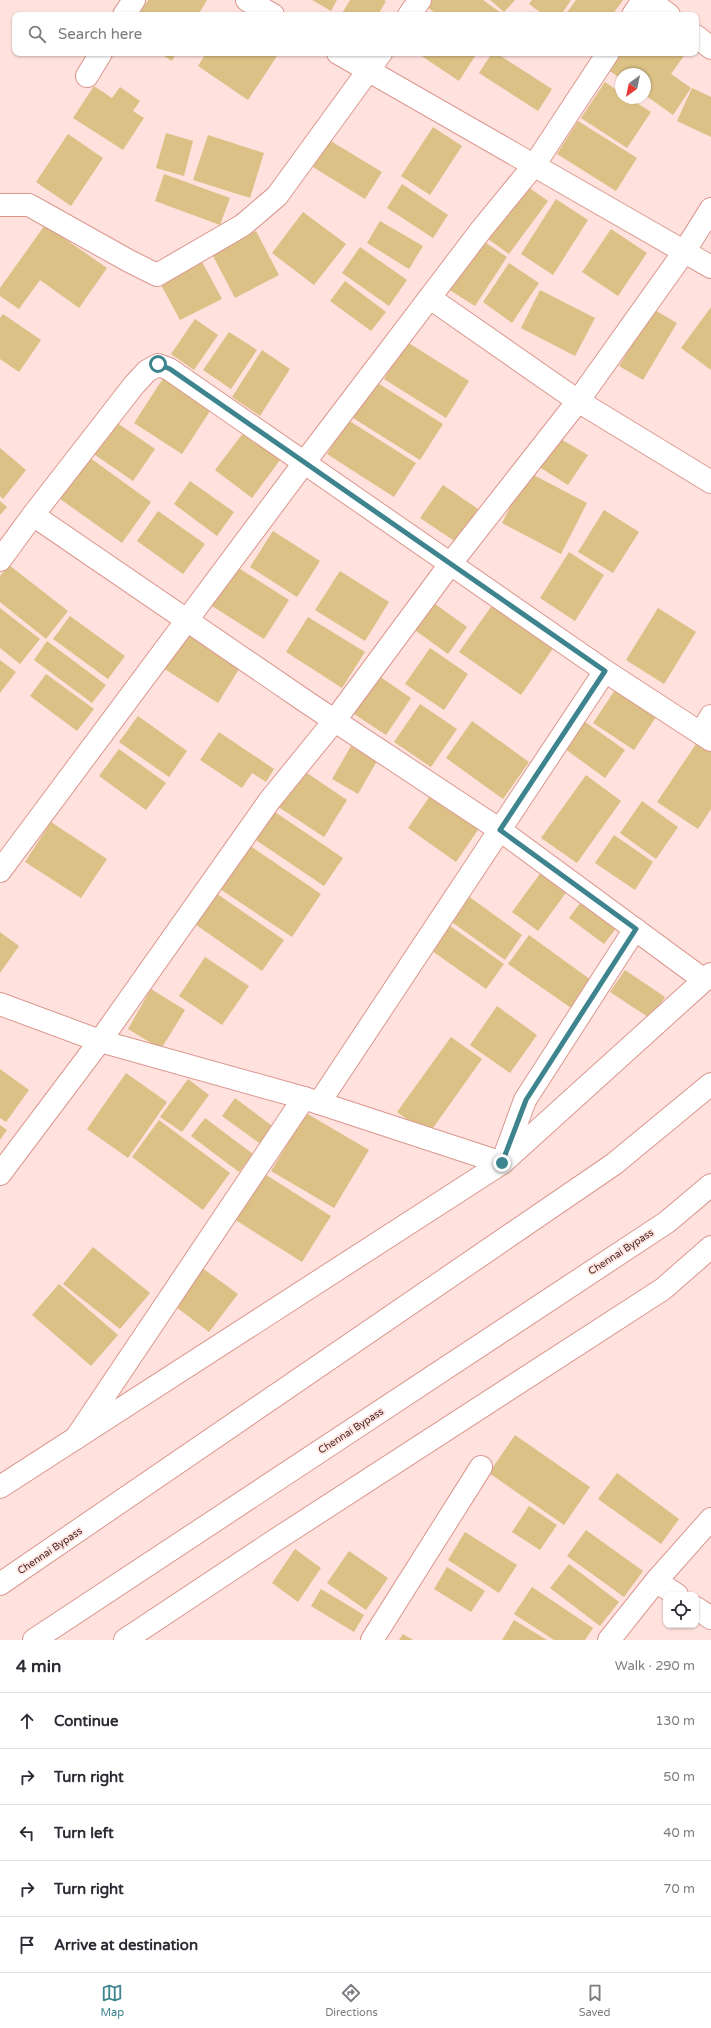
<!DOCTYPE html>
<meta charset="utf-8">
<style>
body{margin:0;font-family:"Varela Round",sans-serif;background:#f2f2f3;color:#2b2b33}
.controls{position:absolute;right:12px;bottom:12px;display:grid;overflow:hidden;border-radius:8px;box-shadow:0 1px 3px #0004}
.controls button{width:36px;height:36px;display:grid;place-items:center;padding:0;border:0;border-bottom:1px solid #e1e1e2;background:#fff;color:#2b2b33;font:20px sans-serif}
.compass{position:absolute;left:615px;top:68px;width:36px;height:36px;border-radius:50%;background:#fff;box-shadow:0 1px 3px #0004;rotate:213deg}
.stop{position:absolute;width:12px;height:12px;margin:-9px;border:3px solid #3d848e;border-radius:50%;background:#fff}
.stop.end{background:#3d848e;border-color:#fff;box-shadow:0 1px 4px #0008}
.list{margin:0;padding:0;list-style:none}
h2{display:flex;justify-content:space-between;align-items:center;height:52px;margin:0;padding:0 16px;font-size:17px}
h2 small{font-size:13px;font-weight:400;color:#7c7c81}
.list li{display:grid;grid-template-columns:26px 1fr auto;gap:12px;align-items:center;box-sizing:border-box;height:56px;padding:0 16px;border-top:1px solid #e1e1e2}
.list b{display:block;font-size:15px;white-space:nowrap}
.list em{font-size:13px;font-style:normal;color:#7c7c81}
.icon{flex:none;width:22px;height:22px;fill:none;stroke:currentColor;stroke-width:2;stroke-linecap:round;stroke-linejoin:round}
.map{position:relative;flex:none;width:711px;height:1640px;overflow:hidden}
.search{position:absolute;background:#fff;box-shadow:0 1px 3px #0004;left:12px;right:12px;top:12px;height:44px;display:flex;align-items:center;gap:10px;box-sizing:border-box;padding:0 14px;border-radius:8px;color:#7c7c81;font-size:15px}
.sheet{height:332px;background:#fff}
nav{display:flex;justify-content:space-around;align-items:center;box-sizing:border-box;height:56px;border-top:1px solid #e1e1e2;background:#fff;font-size:11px;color:#7c7c81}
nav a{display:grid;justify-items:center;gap:2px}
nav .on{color:#3d848e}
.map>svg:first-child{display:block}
.building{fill:#dbc185}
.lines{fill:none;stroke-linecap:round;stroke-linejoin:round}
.minor-casing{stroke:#db978f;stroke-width:24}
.tertiary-casing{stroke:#db978f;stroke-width:24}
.trunk-casing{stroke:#db978f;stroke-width:24}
.minor{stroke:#fff;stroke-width:22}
.tertiary{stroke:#fff;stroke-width:22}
.trunk{stroke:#fff;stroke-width:22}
.route{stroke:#3d848e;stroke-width:5}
.labels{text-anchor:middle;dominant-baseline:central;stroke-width:3.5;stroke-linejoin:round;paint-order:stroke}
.street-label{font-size:10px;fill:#412623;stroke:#ffe1dd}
</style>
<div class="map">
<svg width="711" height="1640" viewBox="0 0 711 1640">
<rect width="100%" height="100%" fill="#ffe1dd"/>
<g class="building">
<polygon points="148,0 207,0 198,15 139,15"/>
<polygon points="312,0 337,0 331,11"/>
<polygon points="350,0 384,0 386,1 378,15 341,15"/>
<polygon points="430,0 483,0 504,15 438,15 426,6"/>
<polygon points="490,0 515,0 504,12"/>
<polygon points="532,0 571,0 561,15 544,15 529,4"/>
<polygon points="576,0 623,0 612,15 565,15"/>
<polygon points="159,53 176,53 172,61"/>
<polygon points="206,53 279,53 248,100 198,66"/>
<polygon points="417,53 477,53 459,81"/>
<polygon points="492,53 496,53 552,89 538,111 479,73"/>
<polygon points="612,53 686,53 671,74 691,88 673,115 645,95 645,74 621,74 621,79 603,66"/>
<polygon points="605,82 621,93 621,98 629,98 651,112 627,148 581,118"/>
<polygon points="94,86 112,98 120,87 140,101 133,111 144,118 123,150 73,118"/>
<polygon points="692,88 711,97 711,137 677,121"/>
<polygon points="578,121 637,158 616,191 557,154"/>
<polygon points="433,127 462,146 430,195 401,176"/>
<polygon points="166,133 193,141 184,176 156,168"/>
<polygon points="68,134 103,158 71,206 36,182"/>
<polygon points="208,135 264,153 250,198 193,180"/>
<polygon points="329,140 382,172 365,199 313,167"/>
<polygon points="164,174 230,198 220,225 155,201"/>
<polygon points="402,184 448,215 433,238 387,208"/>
<polygon points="527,186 548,201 509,254 488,239"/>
<polygon points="556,199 588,220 553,275 521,254"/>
<polygon points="303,212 346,244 314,285 272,253"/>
<polygon points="380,221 423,246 409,269 367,243"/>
<polygon points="45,225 107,268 79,308 40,280 19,309 0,296 0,288"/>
<polygon points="611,229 647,253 618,296 582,272"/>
<polygon points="256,231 279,275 235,298 212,254"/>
<polygon points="480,239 507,257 475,306 448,289"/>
<polygon points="360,247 407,280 389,306 342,273"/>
<polygon points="201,260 222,299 180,320 159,281"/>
<polygon points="509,263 539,283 512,323 483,302"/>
<polygon points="345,281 386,312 371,331 330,301"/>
<polygon points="540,290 595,318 575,356 521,328"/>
<polygon points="711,307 711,370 681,348"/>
<polygon points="653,309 677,323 643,380 619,366"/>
<polygon points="3,314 41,340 19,372 0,359 0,318"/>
<polygon points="195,319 218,335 194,370 171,354"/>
<polygon points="229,332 257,350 231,389 203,370"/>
<polygon points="407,342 469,381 446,418 384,379"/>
<polygon points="262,350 290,369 260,416 232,397"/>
<polygon points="164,377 212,408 182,454 134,423"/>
<polygon points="376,382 443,424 420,460 353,418"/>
<polygon points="110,418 155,449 133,481 88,450"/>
<polygon points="348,420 416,463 394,497 327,454"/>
<polygon points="247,428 283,456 252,498 215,470"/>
<polygon points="554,435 588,455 568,485 536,465"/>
<polygon points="0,448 26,470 3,499 0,496"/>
<polygon points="86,455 151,502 122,543 56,496"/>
<polygon points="528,472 587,503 561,554 502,523"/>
<polygon points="190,481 234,512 217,536 174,504"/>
<polygon points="443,485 478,509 456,542 420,518"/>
<polygon points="0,501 7,507 0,515"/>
<polygon points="604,510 639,532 613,573 578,552"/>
<polygon points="158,511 205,544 183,574 137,541"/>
<polygon points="273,531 320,561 297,597 250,567"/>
<polygon points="569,552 604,575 575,621 540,598"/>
<polygon points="9,565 68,611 46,639 0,602 0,576"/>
<polygon points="237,567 289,600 264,639 212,606"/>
<polygon points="340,571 389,602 365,641 315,610"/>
<polygon points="431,601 467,627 448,654 412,628"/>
<polygon points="493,604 554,647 521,695 459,652"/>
<polygon points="0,608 40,639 20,664 0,648"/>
<polygon points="658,608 696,632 664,684 626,660"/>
<polygon points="70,616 125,656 108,679 53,639"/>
<polygon points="308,617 365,652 342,688 286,652"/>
<polygon points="189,626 244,661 218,703 163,668"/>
<polygon points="47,641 106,685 92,703 34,660"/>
<polygon points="430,648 468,674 444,710 405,684"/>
<polygon points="0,660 16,672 0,693"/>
<polygon points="46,674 94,709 77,731 30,696"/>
<polygon points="379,676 411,698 386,735 354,714"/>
<polygon points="615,690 656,717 634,750 593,723"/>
<polygon points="420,704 457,729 431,767 394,742"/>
<polygon points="138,716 187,751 169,777 119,742"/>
<polygon points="581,719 625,750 605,778 561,746"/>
<polygon points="472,721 529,762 503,799 446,758"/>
<polygon points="219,732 274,769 266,782 252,773 242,788 200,760"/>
<polygon points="700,738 711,745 711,809 698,829 657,802"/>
<polygon points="351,746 377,761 358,794 332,779"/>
<polygon points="119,749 166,783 146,810 99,776"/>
<polygon points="301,769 347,800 324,837 277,806"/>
<polygon points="586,775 621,801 577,863 541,838"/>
<polygon points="434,790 482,824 456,862 408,828"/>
<polygon points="642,801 678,827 656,859 620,833"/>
<polygon points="272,810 343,858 324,886 253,838"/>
<polygon points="51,822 107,859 81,898 25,862"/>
<polygon points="614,835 653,862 635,890 595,863"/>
<polygon points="246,843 321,894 292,937 217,887"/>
<polygon points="542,871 568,890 538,931 512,912"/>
<polygon points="213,891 284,940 262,971 192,922"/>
<polygon points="464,893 522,935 505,960 446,918"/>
<polygon points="586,895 621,922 604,944 569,918"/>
<polygon points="443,921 504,964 486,989 425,946"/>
<polygon points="0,932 19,946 0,973"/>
<polygon points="529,935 591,980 571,1008 508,964"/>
<polygon points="205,957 249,986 222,1025 179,996"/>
<polygon points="625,970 665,997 651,1019 610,992"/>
<polygon points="151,989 185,1010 161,1049 128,1029"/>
<polygon points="497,1006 537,1035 510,1073 470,1045"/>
<polygon points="451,1037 482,1059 428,1135 397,1112"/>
<polygon points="0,1069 29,1090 6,1122 0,1118"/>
<polygon points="126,1073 167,1102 128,1158 87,1129"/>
<polygon points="188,1079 209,1095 182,1132 160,1117"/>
<polygon points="235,1098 275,1128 262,1145 222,1116"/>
<polygon points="306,1113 369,1150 334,1208 271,1171"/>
<polygon points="205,1118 253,1154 239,1172 191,1136"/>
<polygon points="159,1120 230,1173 203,1210 132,1157"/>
<polygon points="0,1125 7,1130 0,1140"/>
<polygon points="263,1173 331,1216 302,1262 234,1219"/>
<polygon points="93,1247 150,1293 120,1329 63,1284"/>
<polygon points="201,1267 238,1294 209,1332 172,1304"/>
<polygon points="59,1284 118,1335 91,1366 32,1315"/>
<polygon points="515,1435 590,1487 564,1525 489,1473"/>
<polygon points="617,1473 679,1519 661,1544 598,1499"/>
<polygon points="529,1506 557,1525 540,1550 512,1532"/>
<polygon points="586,1530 643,1571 624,1597 567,1556"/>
<polygon points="465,1532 517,1565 499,1593 448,1560"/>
<polygon points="295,1549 321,1568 298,1602 272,1583"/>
<polygon points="349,1551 388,1578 366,1610 327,1583"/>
<polygon points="569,1564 619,1602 600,1626 550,1588"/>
<polygon points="447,1567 485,1591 471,1612 434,1589"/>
<polygon points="532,1587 593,1628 585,1640 554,1640 514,1614"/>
<polygon points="321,1589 364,1615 354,1632 311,1606"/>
<polygon points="514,1620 547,1640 502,1640"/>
<polygon points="403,1634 413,1640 399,1640"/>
</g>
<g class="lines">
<defs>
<g id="minor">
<polyline points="247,0 273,15"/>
<polyline points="649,0 669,15"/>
<polyline points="124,15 134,0"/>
<polyline points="409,15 420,0"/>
<polyline points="633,15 643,0"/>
<polyline points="696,36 711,48"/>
<polyline points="338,53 711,267"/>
<polyline points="87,76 101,53"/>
<polyline points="0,205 29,205 129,261 157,275 243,225 277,196 381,53"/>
<polyline points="430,298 578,401 711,482"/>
<polyline points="33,515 308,703 500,830 704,980"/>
<polyline points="0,560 33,515 134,385 147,371 158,365 169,369 605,671 711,740"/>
<polyline points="701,733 711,716"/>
<polyline points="0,871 304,463 481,230 535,164 608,53"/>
<polyline points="0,1004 100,1041 304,1098 502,1163 525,1100 635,929"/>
<polyline points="319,1103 605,671"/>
<polyline points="0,1174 100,1041 270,800 335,720 451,563 578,401 684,252 711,209"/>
<polyline points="76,1438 304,1098"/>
<polyline points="656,1581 677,1595"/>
<polyline points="696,1608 711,1618"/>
<polyline points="372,1640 481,1467"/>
<polyline points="609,1640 656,1581 711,1519"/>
</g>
<g id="tertiary">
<polyline points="0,1487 502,1163 711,974"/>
<polyline points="125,1640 274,1541 663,1289 711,1247"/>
</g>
<g id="trunk">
<polyline points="0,1584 614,1164 711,1084"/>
<polyline points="34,1640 667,1222 711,1185"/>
</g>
</defs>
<use href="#minor" class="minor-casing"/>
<use href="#tertiary" class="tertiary-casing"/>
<use href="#trunk" class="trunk-casing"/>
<use href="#minor" class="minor"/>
<use href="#tertiary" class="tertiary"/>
<use href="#trunk" class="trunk"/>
</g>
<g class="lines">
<polyline class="route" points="158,364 170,369 605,671 500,830 636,929 526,1100 502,1163"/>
</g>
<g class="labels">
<g class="street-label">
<text transform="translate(621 1252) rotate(-33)">Chennai Bypass</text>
<text transform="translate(351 1431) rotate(-33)">Chennai Bypass</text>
<text transform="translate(50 1551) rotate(-34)">Chennai Bypass</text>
</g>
</g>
</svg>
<div class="controls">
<button><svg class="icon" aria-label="locate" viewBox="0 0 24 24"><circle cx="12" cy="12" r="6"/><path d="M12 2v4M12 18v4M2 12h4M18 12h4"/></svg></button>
</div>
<svg class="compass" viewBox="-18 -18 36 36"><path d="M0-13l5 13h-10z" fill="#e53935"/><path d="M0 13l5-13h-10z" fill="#7c7c81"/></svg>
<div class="stop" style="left:158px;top:364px"></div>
<div class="stop end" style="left:502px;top:1163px"></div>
<div class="search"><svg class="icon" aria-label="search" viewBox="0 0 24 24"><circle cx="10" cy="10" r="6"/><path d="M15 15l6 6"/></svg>Search here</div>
</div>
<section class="sheet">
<h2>4 min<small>Walk · 290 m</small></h2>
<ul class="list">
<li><svg class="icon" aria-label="ahead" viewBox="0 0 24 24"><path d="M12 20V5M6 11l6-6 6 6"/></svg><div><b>Continue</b></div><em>130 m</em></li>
<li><svg class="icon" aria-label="right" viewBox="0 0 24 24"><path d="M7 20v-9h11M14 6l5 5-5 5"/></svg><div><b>Turn right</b></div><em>50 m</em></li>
<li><svg class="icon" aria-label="left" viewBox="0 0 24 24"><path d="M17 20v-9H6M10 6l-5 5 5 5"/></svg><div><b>Turn left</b></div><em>40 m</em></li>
<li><svg class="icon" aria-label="right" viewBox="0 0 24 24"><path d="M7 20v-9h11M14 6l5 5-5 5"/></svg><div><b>Turn right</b></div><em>70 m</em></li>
<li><svg class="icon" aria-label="arrive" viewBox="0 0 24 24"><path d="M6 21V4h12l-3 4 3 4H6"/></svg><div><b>Arrive at destination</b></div></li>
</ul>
</section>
<nav>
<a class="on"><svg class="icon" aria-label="map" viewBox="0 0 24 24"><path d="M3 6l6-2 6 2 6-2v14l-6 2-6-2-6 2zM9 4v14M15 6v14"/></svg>Map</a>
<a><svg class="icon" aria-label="directions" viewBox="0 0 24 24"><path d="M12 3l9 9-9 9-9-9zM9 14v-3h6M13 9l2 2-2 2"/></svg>Directions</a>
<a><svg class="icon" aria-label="saved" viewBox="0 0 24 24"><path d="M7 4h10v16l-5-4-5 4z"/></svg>Saved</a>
</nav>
